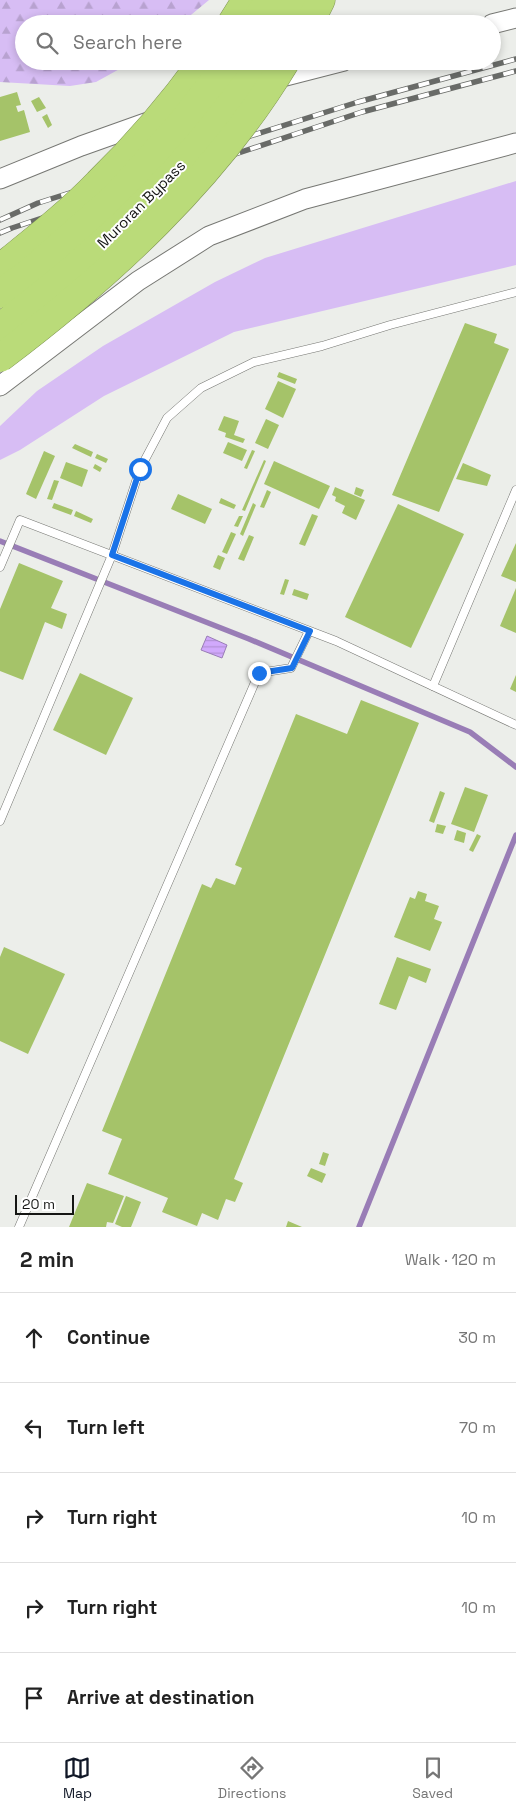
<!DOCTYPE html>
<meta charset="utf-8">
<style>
body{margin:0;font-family:"Space Grotesk",sans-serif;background:#f6f6f6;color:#222}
.scale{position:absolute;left:15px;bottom:12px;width:59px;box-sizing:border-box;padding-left:5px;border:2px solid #151614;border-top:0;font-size:14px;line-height:18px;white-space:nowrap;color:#151614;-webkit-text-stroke:4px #fff;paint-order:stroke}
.stop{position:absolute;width:15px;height:15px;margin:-11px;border:4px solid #1a73e8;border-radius:50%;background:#fff}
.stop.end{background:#1a73e8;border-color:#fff;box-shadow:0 1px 5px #0008}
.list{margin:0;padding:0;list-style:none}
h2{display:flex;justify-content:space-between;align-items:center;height:65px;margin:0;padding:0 20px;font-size:21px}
h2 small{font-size:16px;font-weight:400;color:#767676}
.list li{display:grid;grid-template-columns:32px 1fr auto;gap:15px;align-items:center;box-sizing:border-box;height:90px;padding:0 20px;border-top:1px solid #e0e0e0}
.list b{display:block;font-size:19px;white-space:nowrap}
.list em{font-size:16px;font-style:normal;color:#767676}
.icon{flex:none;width:28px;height:28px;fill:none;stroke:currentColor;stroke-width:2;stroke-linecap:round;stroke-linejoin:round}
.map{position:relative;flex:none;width:516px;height:1227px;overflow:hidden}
.search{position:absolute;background:#fff;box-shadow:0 2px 8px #0003;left:15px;right:15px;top:15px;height:55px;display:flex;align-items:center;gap:12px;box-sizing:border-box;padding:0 18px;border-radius:28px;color:#767676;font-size:19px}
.sheet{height:515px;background:#fff}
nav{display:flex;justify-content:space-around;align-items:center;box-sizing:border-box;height:70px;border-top:1px solid #e0e0e0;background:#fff;font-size:14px;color:#767676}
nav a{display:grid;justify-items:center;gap:2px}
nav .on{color:#111827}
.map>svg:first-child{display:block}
.green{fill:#d7bdf4}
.forest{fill:url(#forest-firs)}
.water{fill:url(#water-rules);stroke:#997db6}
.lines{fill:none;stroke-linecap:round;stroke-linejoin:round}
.stream{stroke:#997db6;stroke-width:5.5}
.building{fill:#a5c369}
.service-casing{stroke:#767773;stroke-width:9}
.tertiary-casing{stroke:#767773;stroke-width:21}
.motorway-casing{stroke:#809656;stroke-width:29}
.service{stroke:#fff;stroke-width:8}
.tertiary{stroke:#fff;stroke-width:19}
.motorway{stroke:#badb79;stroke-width:28}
.rail-casing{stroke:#696b68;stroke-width:5.5}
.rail{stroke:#fff;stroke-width:4;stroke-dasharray:11;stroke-linecap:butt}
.motorway-bridge-casing{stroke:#809656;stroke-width:29;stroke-linecap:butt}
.motorway-bridge{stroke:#badb79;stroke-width:28}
.route{stroke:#1a73e8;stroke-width:6}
.labels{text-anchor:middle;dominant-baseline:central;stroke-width:4;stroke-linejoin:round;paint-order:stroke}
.street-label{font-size:15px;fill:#151614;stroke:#fff}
</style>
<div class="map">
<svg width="516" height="1227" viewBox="0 0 516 1227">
<defs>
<pattern id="forest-firs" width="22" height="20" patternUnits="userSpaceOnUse" patternTransform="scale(1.25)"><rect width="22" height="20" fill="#d7bdf4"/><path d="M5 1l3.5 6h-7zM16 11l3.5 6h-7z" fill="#b8a2d0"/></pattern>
<pattern id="water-rules" width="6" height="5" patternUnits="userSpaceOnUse" patternTransform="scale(1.25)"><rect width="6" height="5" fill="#d1a9fc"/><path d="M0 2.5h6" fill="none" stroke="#b391d7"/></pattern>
</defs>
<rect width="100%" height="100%" fill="#eceeea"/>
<polygon class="green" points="516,181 516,265 234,332 104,396 20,450 0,460 0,426 37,391 103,346 215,282 265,258"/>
<polygon class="forest" points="0,0 209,0 180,24 24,24 24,61 134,61 96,82 70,86 0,82"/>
<polygon class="water" points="207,636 227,645 222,658 201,650"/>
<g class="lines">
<g class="stream">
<polyline points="0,541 249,639 470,732 516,767"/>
<polyline points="359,1227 516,835"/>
</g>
</g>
<g class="building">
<polygon points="17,92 21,105 16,106 18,112 24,110 30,132 0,141 0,97"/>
<polygon points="39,97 46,108 37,112 31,101"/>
<polygon points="47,114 52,125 48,128 42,117"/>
<polygon points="465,323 497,334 494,343 509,349 439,512 392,495"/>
<polygon points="279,372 297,379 295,384 277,377"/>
<polygon points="278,381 296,389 283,418 265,409"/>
<polygon points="224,416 239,421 234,435 245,439 243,443 225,437 226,433 218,430"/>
<polygon points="266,419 279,425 268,449 255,443"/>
<polygon points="228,442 247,450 242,461 223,453"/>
<polygon points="75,444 93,452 91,457 72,448"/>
<polygon points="252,450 255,451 247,469 244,468"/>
<polygon points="44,451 55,456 36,499 26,494"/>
<polygon points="97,454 108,459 106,463 95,458"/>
<polygon points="264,460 266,461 245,511 242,510"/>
<polygon points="274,461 330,486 319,509 264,484"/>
<polygon points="66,462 88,470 82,487 60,478"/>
<polygon points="463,463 491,475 487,486 456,479"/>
<polygon points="95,464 102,468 100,472 93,468"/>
<polygon points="54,480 59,481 52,500 47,499"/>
<polygon points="335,487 365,500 356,520 342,513 345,506 335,501 336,497 332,495"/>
<polygon points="356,487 364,490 361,497 354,494"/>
<polygon points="267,490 271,492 264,508 260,507"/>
<polygon points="178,494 212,509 205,524 171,509"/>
<polygon points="221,498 236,505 234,509 219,503"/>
<polygon points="54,503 73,510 71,515 52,508"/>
<polygon points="253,503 256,505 243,536 240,534"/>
<polygon points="398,504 464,534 411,648 345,617"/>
<polygon points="76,511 93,519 91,523 74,516"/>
<polygon points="312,514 318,516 305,546 299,544"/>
<polygon points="239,516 243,516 238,527 234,526"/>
<polygon points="231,532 236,534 227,554 222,552"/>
<polygon points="249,535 254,537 244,561 238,559"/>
<polygon points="516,543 516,582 501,576"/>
<polygon points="218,555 225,558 220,570 213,567"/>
<polygon points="19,563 63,581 51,608 67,614 62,629 45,622 23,680 0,671 0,609"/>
<polygon points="285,579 289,580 284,595 280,594"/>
<polygon points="516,588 516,633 500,626"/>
<polygon points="294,589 309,594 307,600 292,595"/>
<polygon points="80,673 133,698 106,755 53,730"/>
<polygon points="516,675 516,692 510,689"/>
<polygon points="361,700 419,723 234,1179 243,1183 235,1202 226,1199 218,1220 202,1213 197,1226 162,1212 168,1198 108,1174 122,1139 102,1131 202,884 211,888 216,878 235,885 242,868 235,865 296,714 347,734"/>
<polygon points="465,787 488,795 474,832 451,824"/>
<polygon points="440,791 445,793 434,823 429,821"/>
<polygon points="437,824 446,826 443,834 435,832"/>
<polygon points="457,830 466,833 464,843 454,840"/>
<polygon points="477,834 481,836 473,852 469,850"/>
<polygon points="418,891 427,894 425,901 439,906 434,919 442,922 430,951 394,937 410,897 415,899"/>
<polygon points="4,947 65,974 28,1054 0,1041 0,957"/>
<polygon points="397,957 431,969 426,983 409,976 396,1010 379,1004"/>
<polygon points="323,1152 329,1154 325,1166 319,1164"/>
<polygon points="311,1168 326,1174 322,1183 307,1176"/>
<polygon points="87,1183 124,1196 113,1223 107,1222 106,1227 69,1227"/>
<polygon points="126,1196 141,1202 131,1227 122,1227 115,1224"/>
<polygon points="288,1221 302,1227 286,1227"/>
</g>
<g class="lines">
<defs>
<g id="service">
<polyline points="0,567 20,520 336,641 516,725"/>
<polyline points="433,686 516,490"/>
<polyline points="0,821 112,555 140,469 167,418 201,388 254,362 322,346 390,325 516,292"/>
<polyline points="19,1227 259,673 291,668 309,631"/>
</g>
<g id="tertiary">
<polyline points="492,24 516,18"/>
<polyline points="270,80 344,61"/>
<polyline points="0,179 81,146 154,120"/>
<polyline points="0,386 138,281 209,236 305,199 516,143"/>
</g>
<g id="motorway">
<polyline points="231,24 246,0"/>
<polyline points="254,24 269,0"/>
<polyline points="284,24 298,0"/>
<polyline points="309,24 321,0"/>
</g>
</defs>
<use href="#service" class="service-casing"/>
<use href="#tertiary" class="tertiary-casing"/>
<use href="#motorway" class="motorway-casing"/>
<use href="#service" class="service"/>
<use href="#tertiary" class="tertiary"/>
<use href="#motorway" class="motorway"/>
<defs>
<g id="rail">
<polyline points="0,220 38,203 358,102 516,59"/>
<polyline points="0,233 12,228 362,112 516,71"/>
</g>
</defs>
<use href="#rail" class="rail-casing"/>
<use href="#rail" class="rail"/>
<defs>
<g id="motorway-bridge">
<path d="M 0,268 C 33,241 68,214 98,183 C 136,146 172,104 203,61"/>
<polyline points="0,294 31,271 116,196 179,126 230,61"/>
<path d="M 0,327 C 85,263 161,195 226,110 C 238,94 252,78 262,61"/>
<path d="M 0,358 C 109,276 215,179 286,61"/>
</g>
</defs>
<use href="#motorway-bridge" class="motorway-bridge-casing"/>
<use href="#motorway-bridge" class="motorway-bridge"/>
</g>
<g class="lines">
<polyline class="route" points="140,469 112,555 310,631 292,668 259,673"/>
</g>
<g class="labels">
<g class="street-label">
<text transform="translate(141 204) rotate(-45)">Muroran Bypass</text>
</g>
</g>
</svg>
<div class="scale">20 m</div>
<div class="stop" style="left:140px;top:469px"></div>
<div class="stop end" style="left:259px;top:673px"></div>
<div class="search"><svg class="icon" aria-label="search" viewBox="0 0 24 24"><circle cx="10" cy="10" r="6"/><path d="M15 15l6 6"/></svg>Search here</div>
</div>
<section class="sheet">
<h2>2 min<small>Walk · 120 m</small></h2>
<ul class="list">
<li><svg class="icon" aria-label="ahead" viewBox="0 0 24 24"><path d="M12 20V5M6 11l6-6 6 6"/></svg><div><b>Continue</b></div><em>30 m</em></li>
<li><svg class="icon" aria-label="left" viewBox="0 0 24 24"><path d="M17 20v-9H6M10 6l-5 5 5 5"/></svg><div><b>Turn left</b></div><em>70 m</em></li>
<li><svg class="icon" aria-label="right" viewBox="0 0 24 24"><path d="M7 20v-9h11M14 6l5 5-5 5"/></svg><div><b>Turn right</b></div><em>10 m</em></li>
<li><svg class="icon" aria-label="right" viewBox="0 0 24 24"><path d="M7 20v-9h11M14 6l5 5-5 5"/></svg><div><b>Turn right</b></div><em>10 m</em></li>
<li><svg class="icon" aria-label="arrive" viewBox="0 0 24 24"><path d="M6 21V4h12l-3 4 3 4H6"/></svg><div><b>Arrive at destination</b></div></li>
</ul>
</section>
<nav>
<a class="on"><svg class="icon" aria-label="map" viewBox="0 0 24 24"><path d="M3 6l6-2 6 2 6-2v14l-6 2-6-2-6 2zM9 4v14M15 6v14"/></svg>Map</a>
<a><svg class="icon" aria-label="directions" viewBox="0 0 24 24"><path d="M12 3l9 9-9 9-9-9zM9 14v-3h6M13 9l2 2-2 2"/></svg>Directions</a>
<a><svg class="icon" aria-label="saved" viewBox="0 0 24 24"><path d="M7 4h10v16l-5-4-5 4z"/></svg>Saved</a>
</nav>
